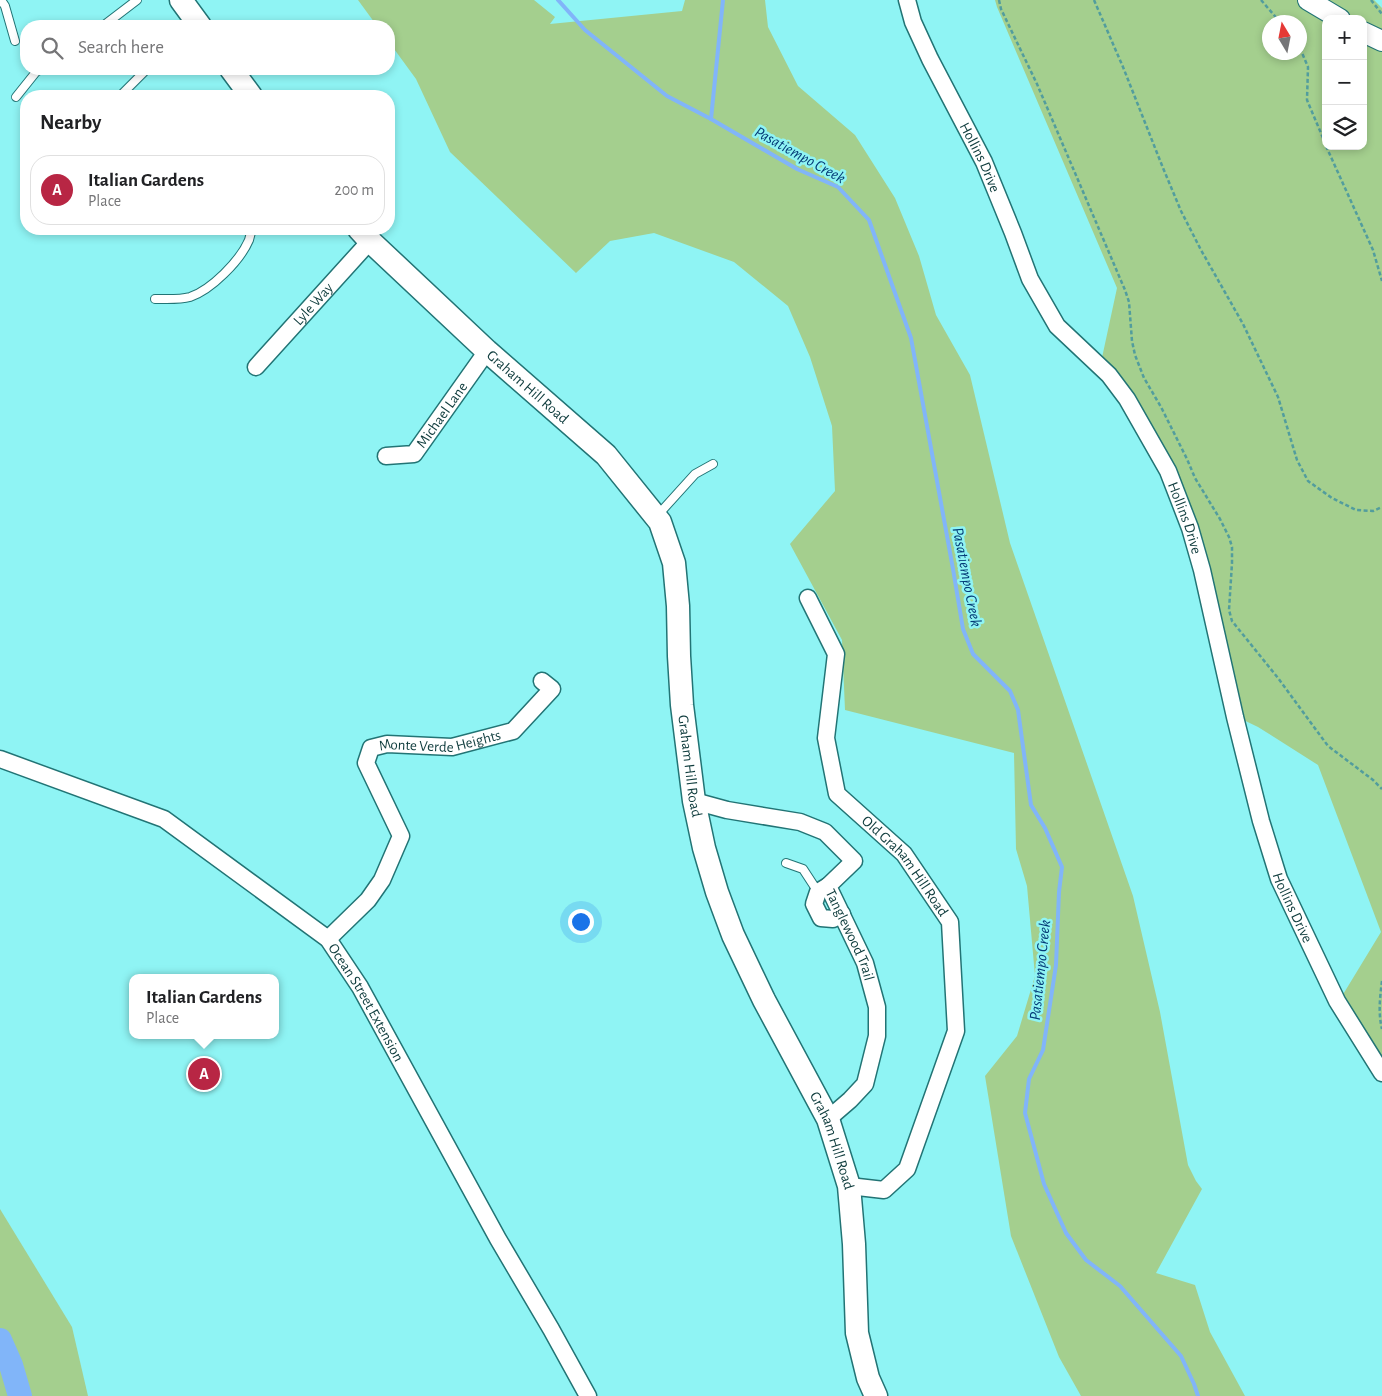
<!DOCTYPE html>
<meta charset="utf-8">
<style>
body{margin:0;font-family:"Alegreya Sans",sans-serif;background:#f6f6f6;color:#202124}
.controls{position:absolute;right:15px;top:15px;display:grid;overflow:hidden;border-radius:10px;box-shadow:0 2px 8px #0003}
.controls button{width:45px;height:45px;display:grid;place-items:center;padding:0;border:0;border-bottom:1px solid #e0e0e0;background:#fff;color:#202124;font:25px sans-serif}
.compass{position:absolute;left:1262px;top:15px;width:45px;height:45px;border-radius:50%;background:#fff;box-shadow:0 2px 8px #0003;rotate:350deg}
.you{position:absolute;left:580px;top:921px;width:18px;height:18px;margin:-12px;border:4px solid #fff;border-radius:50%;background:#1a73e8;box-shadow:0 0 0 8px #1a73e833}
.badge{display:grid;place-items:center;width:32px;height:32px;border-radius:50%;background:#b82644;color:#fff;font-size:16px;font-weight:700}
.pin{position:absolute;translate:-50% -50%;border:2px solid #fff;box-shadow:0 1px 5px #0006}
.popup{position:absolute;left:129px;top:974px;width:150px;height:65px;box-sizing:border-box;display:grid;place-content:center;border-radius:10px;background:#fff;filter:drop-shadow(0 1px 4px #0005);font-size:16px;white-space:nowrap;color:#757577}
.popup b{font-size:19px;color:#202124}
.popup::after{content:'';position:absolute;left:50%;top:100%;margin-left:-10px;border:10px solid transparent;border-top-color:#fff}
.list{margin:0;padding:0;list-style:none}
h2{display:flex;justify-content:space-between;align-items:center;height:65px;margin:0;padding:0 20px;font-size:21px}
h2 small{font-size:16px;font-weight:400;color:#757577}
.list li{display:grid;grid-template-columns:32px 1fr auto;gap:15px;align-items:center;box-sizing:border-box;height:70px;margin:0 10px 10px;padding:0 10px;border:1px solid #e0e0e0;border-radius:20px}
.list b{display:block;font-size:19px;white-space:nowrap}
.list p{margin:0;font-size:16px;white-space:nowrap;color:#757577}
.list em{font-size:16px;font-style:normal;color:#757577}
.icon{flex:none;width:28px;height:28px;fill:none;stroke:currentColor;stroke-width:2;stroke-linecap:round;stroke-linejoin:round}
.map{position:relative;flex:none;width:1382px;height:1396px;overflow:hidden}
.search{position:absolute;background:#fff;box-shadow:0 2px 8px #0003;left:20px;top:20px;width:375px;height:55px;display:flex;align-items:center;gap:12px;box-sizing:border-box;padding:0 18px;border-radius:20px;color:#757577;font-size:19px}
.panel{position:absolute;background:#fff;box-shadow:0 2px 8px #0003;left:20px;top:90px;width:375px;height:145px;border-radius:20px}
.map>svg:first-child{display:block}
.green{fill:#a4cf8e;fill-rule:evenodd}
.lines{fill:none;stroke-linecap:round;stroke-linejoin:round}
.stream{stroke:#81b5f9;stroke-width:4}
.river{stroke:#81b5f9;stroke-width:24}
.service-casing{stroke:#227475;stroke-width:10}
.minor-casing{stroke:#227475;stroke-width:19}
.tertiary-casing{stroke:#227475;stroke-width:22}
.secondary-casing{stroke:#227475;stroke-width:25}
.path{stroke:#529d9d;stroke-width:2.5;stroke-dasharray:4 2.5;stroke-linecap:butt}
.service{stroke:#fff;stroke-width:8}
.minor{stroke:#fff;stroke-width:16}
.tertiary{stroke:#fff;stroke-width:20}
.secondary{stroke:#fff;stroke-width:22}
.labels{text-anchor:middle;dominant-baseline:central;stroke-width:5;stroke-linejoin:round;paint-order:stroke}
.street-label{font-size:15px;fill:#0e3b3c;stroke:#8ff4f4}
.water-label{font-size:16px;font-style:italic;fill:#043a76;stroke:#8ff4f4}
</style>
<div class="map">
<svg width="1382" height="1396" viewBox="0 0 1382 1396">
<rect width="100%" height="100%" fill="#8ff4f4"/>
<g class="green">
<polygon points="358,0 534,0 555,17 550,24 682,11 685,0 765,0 768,27 798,86 855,135 895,198 919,256 936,315 970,375 1010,543 1133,896 1160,1012 1188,1165 1196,1181 1202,1189 1156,1273 1195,1285 1210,1332 1245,1396 1081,1396 1059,1357 1011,1236 985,1076 1017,1036 1035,976 1027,886 1016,849 1014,753 845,710 842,640 790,544 835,491 832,426 810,357 788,306 734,262 654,233 610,241 576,273 450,152 416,79 389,42 389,26 377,26"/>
<path d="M 995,0 L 1374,0 L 1382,8 L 1382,1069 L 1339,1001 L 1381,932 L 1318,765 L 1258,727 L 1233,715 L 1192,524 L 1100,367 L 1117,288 L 997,7 ZM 1326,19 L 1363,19 L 1363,146 L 1326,146 ZM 1270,22 L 1300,22 L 1300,52 L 1270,52 Z"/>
<polygon points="0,1209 72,1327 88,1396 0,1396"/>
</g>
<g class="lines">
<g class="stream">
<polyline points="558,0 585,30 667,96 711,119 797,169 838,187 869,220 911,338 953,569 963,629 973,654 1010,691 1018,710 1031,805 1045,828 1062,867 1059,892 1056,965 1043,1050 1029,1079 1025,1113 1044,1184 1066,1233 1086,1260 1120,1286 1181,1356 1194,1384 1198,1396"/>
<polyline points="711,119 723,0"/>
</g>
<polyline class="river" points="0,1340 11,1365 20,1396"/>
<defs>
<g id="service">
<polyline points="1,0 5,6 15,41"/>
<polyline points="103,26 137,0"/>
<polyline points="120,96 147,69"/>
<polyline points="16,97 36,72 41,69"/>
<path d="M 155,299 C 167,299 179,300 190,297 C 211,290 240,261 249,240 C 250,237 251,232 251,229"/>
<polyline points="657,516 695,474 713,464"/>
<polyline points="786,863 803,869 818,892"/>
</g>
<g id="minor">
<path id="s1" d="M 907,0 L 913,22 L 930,59 L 984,162 L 1013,233 L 1030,279 L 1057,326 L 1109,375 L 1127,399 L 1168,471 L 1190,528 L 1202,570 L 1235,717 L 1261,821 L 1279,879 L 1337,1001 L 1382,1073"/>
<path id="s2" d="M 256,367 L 370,241"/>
<path id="s3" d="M 386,456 L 414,454 L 487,351"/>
<path id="s4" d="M 808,598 L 836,654 L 826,738 L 837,794 L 904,854 L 950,922 L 956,1031 L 907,1169 L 884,1190 L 849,1186"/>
<path id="s5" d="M 0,759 L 164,819 L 328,939 L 360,987 L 498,1239 L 551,1329 L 588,1396"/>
<path id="s6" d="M 694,801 L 727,810 L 800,822 L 825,832 L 854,861 L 828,886 L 865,963 L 877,1007 L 877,1036 L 865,1084 L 850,1100 L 828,1119"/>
<polyline points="828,886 818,892 814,904 821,918 833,919 842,914"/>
<path id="s7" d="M 328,939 L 368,900 L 382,880 L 401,836 L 366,763 L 371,748 L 387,744 L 452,747 L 513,731 L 552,689 L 542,681"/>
</g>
<g id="tertiary">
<polyline points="1308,0 1340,19"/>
<polyline points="1363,32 1382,41"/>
</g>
<g id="secondary">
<polyline points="181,0 200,26"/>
<polyline points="231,69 251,96"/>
<path id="s8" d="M 359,229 L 370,241 L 487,351 L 606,455 L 660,522 L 674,563 L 678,606 L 679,656 L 682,705 L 694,801 L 704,848 L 717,892 L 733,935 L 764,1000 L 828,1119 L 849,1186 L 854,1244 L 857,1333 L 868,1378 L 876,1396"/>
</g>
</defs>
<use href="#service" class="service-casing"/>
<use href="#minor" class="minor-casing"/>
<use href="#tertiary" class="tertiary-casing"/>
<use href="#secondary" class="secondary-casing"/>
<g class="path">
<polyline points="999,0 1001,9 1037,84 1125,290 1129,302 1132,341 1135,355 1144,378 1161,407 1187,459 1195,478 1220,519 1229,537 1232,547 1232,563 1229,610 1232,621 1278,678 1328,746 1373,780 1382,789"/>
<polyline points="1094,0 1123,67 1163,168 1181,211 1201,250 1243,324 1278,397 1297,460 1308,481 1332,498 1356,510 1373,511 1382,507"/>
<polyline points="1261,0 1280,22"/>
<polyline points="1371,0 1382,14"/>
<polyline points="1300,48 1308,67 1307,100 1326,145"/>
<polyline points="1326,146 1373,250 1382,281"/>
<path d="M 1382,981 C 1380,997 1378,1013 1382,1029"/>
</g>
<use href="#service" class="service"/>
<use href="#minor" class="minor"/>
<use href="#tertiary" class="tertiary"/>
<use href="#secondary" class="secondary"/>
</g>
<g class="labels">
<g class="street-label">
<text stroke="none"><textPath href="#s1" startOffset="174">Hollins Drive</textPath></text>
<text stroke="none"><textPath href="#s2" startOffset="85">Lyle Way</textPath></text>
<text stroke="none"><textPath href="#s8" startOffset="231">Graham Hill Road</textPath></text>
<text stroke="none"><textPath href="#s3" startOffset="76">Michael Lane</textPath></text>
<text stroke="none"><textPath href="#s1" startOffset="594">Hollins Drive</textPath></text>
<text stroke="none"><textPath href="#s7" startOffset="295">Monte Verde Heights</textPath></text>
<text stroke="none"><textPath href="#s8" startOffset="668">Graham Hill Road</textPath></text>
<text stroke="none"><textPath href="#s4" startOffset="304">Old Graham Hill Road</textPath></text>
<text stroke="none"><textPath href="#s1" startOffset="999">Hollins Drive</textPath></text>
<text stroke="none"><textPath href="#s6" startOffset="266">Tanglewood Trail</textPath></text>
<text stroke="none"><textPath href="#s5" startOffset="452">Ocean Street Extension</textPath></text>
<text stroke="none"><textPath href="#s8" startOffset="1072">Graham Hill Road</textPath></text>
</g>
<g class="water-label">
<text transform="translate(800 155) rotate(29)">Pasatiempo Creek</text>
<text transform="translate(967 577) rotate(79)">Pasatiempo Creek</text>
<text transform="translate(1040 970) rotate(-84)">Pasatiempo Creek</text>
</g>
</g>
</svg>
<div class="controls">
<button>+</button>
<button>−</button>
<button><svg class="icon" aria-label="layers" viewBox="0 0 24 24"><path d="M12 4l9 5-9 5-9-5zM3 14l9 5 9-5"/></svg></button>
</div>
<svg class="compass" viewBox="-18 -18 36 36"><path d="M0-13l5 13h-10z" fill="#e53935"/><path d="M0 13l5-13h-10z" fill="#757577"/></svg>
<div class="you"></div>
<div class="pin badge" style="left:204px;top:1074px">A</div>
<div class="popup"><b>Italian Gardens</b>Place</div>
<div class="search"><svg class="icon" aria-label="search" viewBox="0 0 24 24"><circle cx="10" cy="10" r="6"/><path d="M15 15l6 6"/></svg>Search here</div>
<section class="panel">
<h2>Nearby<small></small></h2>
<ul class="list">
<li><span class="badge">A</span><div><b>Italian Gardens</b><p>Place</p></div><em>200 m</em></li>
</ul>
</section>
</div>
